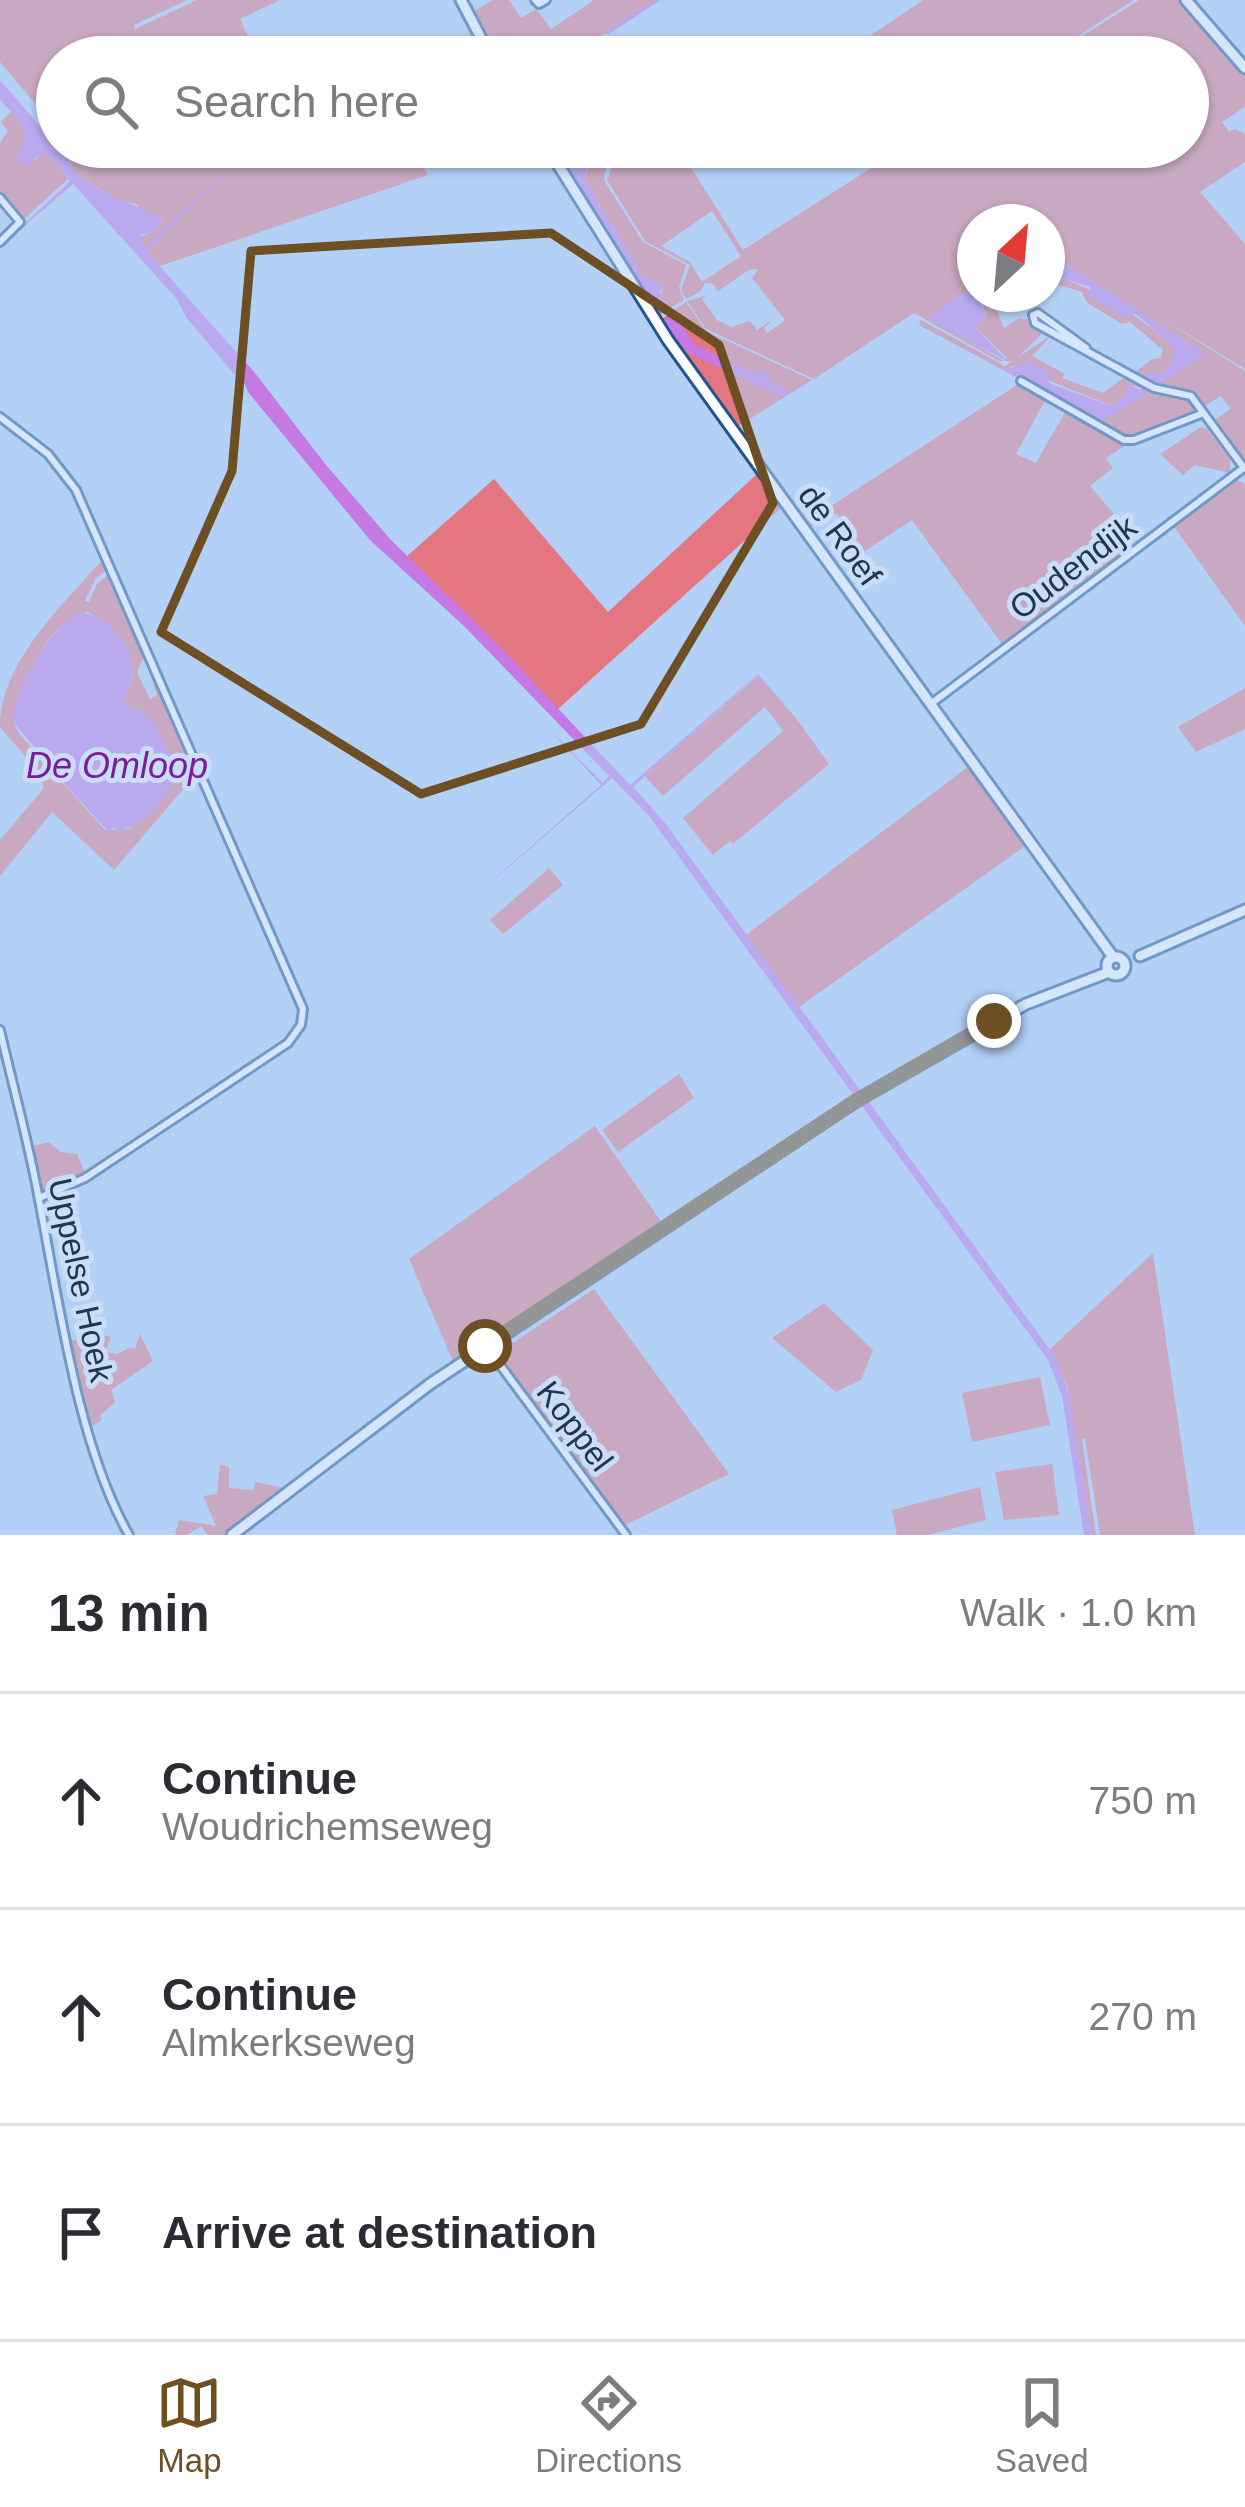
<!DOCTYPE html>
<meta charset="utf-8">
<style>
body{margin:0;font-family:Helvetica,sans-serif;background:#f2f2f3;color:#2b2b33}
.compass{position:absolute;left:957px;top:204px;width:108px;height:108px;border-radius:50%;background:#fff;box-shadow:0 3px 9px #0004;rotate:26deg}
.stop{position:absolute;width:36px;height:36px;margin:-27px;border:9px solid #6d4f23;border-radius:50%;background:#fff}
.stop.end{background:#6d4f23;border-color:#fff;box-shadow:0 3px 12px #0008}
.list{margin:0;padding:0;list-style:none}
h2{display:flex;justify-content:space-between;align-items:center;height:156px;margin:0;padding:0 48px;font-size:51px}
h2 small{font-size:39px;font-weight:400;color:#7c7c81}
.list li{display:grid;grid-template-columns:78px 1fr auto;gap:36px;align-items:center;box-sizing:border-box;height:216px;padding:0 48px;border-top:3px solid #e1e1e2}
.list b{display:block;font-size:45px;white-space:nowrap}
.list p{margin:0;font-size:39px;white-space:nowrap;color:#7c7c81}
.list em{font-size:39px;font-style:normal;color:#7c7c81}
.icon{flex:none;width:66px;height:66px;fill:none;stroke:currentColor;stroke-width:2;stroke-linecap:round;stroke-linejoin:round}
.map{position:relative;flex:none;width:1245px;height:1535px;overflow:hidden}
.search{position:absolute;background:#fff;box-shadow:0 3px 9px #0004;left:36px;right:36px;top:36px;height:132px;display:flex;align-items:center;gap:30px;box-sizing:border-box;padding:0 42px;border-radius:66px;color:#7c7c81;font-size:45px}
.sheet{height:804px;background:#fff}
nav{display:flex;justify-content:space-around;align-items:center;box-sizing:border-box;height:168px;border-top:3px solid #e1e1e2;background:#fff;font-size:33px;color:#7c7c81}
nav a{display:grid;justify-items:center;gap:6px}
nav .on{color:#6d4f23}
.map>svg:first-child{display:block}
.green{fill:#e47681;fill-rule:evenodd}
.water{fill:#c479e5}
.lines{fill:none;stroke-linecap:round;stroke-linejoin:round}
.stream{stroke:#c479e5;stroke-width:3}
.minor-casing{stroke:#25538b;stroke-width:12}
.tertiary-casing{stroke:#25538b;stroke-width:15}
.minor{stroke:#fff;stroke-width:6}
.tertiary{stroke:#fff;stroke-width:9}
.route{stroke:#6d4f23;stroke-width:15}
.marked{fill:none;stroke:#6d4f23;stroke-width:9;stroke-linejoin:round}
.labels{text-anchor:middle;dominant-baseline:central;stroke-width:10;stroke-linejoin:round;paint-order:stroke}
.street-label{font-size:33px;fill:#21354e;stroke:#c9ddf7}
.water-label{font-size:36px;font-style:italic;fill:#7b1b9e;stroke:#c9ddf7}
</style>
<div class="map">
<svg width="1245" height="1535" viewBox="0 0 1245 1535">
<rect width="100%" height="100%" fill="#b3d1f7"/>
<g class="green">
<polygon points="0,0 187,0 134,25 135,29 197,0 280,0 240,19 257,57 57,57 57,129 0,62"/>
<polygon points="493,0 509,0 521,18 536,9 551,29 594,0 656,0 569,57 498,57 489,41 496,46 477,18 472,19 475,15 471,13"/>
<polygon points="923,0 1134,0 1045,57 839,57"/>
<path d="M 1139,0 L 1180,0 L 1245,74 L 1245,107 L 1222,122 L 1229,132 L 1235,129 L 1245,134 L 1245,162 L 1200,192 L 1245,244 L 1245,369 L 1150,311 L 1245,371 L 1245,461 L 1211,422 L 1231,409 L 1221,396 L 1201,408 C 1186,389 1155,387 1133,374 L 1152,359 L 1160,358 L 1163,350 L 1130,322 L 1122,324 L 1086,302 L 1082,292 L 1059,285 L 1047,294 L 1047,277 L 1051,275 C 1101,290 1137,315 1177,349 L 1167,371 L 1152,380 L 1205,354 L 1047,252 L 1047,247 L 1068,258 L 1047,244 L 1047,222 L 975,222 L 975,285 L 929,318 L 1004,361 L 1007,358 L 975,327 L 986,318 L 980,294 L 997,294 L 992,299 L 1004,328 L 1019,318 L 1031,320 L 1046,330 L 1014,361 L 999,361 L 914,313 L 814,379 L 706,329 L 687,301 L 705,296 L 702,299 L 717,320 L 731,327 L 750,321 L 757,330 L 773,319 L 764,328 L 767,333 L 785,320 L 752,278 L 758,269 L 749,270 L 718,291 L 712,283 L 705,283 L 701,291 L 686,299 L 681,290 L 690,265 L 645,241 L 607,180 L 617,154 L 613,147 L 678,147 L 743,250 L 896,152 L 893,147 L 1188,147 L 1188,57 L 1049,57 ZM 712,211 L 741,256 L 702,282 L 690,262 L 661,246 Z"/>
<polygon points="11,112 25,128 24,143 35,161 40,154 47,153 68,179 24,219 0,193 0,143 8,131 1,122"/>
<polygon points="58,147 69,147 82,161 73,147 411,147 428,175 160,266 147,252 197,199 145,249 139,237 153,232 162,220 159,216 138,209 137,204 117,200 78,175 69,163 71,159 65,157"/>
<polygon points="562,147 614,150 604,174 605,182 643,242 686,265 679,288 684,300 657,316 663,285 637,273 637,266 584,179 588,168 571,160"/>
<polygon points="686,302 706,331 812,380 735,428 659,321"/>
<path d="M 921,320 L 1005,366 L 1053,334 L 1032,356 L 1065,374 L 1062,378 L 1103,393 L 1128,375 C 1150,389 1182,389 1198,410 L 1136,436 L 1126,436 L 919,325 ZM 1013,366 L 1112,406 L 1125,397 L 1129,385 L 1142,388 L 1101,422 L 1007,370 Z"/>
<polygon points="1020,383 1047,397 1016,454 1036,463 1067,409 1126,445 1106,458 1113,468 1090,486 1114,514 1108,519 1131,548 1002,644 912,520 859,555 838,515 832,513 809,528 805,523"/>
<polygon points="1201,427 1207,429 1230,459 1230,473 1195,465 1183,475 1160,454"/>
<polygon points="758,473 783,506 558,709 406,557 494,479 608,612"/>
<polygon points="1235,479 1245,484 1245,626 1173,525"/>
<path d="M 103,559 L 107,570 L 96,578 L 85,601 L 89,602 L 97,584 L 109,574 L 144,657 L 137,672 L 150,699 L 157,695 L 147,663 L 196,774 L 114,870 L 52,812 L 0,876 L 0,840 L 44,788 L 39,772 L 0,727 C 0,662 63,605 103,559 ZM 87,612 C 110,622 136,649 132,676 C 131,685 125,695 123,705 L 144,713 L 177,766 L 167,791 L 129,829 L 105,830 L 63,783 L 64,760 L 47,760 C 36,751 20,739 15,725 C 7,706 41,647 55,632 C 64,623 76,618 87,612 Z"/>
<polygon points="758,676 795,717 829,764 733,844 730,841 713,855 683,818 783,731 765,707 663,796 645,776"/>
<polygon points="1245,688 1245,729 1196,752 1178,727"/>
<polygon points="969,766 1025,846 799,1007 746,935"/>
<polygon points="549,868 563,885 503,934 490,920"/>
<polygon points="679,1074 694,1098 618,1152 602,1130"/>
<polygon points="595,1126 662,1223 453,1361 409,1259"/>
<polygon points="49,1142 60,1152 77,1154 85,1173 42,1195 29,1147"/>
<polygon points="1153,1253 1195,1535 1100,1535 1085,1438 1082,1440 1096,1535 1092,1535 1067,1386 1050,1349"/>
<polygon points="594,1289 729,1474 623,1526 496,1354"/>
<polygon points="824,1303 873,1350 861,1380 836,1392 772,1338"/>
<polygon points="99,1334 111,1337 105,1352 117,1354 131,1347 135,1349 140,1334 153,1361 111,1390 115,1402 100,1416 102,1420 92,1426 70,1341"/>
<polygon points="1040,1377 1050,1425 972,1442 962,1393"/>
<polygon points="220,1464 229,1467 229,1488 253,1490 256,1482 284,1488 224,1535 208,1535 201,1526 187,1535 175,1535 179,1520 216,1526 203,1496 217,1494"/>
<polygon points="1052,1464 1059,1515 1004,1520 995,1472"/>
<polygon points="980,1487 986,1520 927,1535 897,1535 892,1510"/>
</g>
<g class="water">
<path d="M 0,80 L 44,131 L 47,139 L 71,159 L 69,163 C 90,192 131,203 159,216 L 162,219 L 153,232 L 140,235 L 145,248 L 229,167 L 273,147 L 230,167 L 147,252 L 255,373 L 326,465 L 391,540 L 503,650 L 630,785 L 758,674 L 792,713 L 757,676 L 633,787 L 665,823 L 1056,1358 L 1069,1394 L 1092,1535 L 1084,1535 L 1062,1396 L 1048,1360 L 649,816 L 612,778 L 460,909 L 601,785 L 552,732 L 603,783 L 609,776 L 464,626 L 370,540 L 248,392 L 243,379 L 233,373 L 186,317 L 176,298 L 73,184 L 0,247 L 70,181 L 47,153 L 40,154 L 27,167 L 16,158 L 24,143 L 25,128 L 0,99 Z"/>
<polygon points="551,147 562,147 571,160 587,168 584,179 637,266 637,273 663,285 660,292 668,306 656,313"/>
<polygon points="1047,252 1206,354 1160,384 1143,374 1167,371 1176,349 1136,314 1122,317 1089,296 1090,287 1051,275 1047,277"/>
<polygon points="975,285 986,318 975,327 1007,361 929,320 932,315"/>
<polygon points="674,313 694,344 752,372 765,371 772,382 791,391 782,397 684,351 694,369 662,322"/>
<polygon points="922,323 1007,369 1029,362 1048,371 1049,383 1111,406 1125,397 1129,385 1148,393 1101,422"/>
<path d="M 79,613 C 106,612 137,648 132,676 C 130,686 125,695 123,705 L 148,715 L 177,766 C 173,793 144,827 117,831 L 114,827 L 108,831 L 60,779 L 64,760 L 45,759 L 13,722 C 13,690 50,627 79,613 Z"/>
</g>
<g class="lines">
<polyline class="stream" points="608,33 658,0"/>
<defs>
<g id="minor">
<polyline points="535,0 539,4 546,0"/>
<polyline points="0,198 20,222 0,242"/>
<polyline points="1086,348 1038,313 1033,315 1035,323 1154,388 1191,396 1244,468"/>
<polyline points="1021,381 1124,440 1134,440 1201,414"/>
<polyline points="0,417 48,454 76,490 303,1009 301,1025 288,1043 85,1178 39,1198"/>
<polyline points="932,703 1245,467"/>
<path d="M 0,1030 C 13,1087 29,1143 39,1200 C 59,1302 78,1446 129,1535"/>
<polyline points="486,1346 626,1535"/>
</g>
<g id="tertiary">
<polyline points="461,0 491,57"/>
<polyline points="1186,0 1245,68"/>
<polyline points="547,147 668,340 1113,957"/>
<polyline points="1140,956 1245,910"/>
<circle cx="1116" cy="966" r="9"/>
<polyline points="232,1535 430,1384 856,1101 1026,1004 1109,972"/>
</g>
</defs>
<use href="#minor" class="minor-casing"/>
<use href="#tertiary" class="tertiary-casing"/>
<use href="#minor" class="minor"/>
<use href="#tertiary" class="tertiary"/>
</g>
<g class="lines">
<polyline class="route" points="485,1346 856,1101 994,1021"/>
</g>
<path d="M0 0H1245V1535H0ZM 551,233 L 719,345 L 773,503 L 641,724 L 421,794 L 161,632 L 232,471 L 251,251 Z" fill="#b3d1f7" fill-opacity=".55" fill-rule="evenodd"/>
<path class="marked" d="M 551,233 L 719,345 L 773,503 L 641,724 L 421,794 L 161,632 L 232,471 L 251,251 Z"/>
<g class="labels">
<g class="street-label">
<text transform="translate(840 535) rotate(54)">de Roef</text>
<text transform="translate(1073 567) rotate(-37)">Oudendijk</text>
<text transform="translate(81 1280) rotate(78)">Uppelse Hoek</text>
<text transform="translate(575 1426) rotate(53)">Koppel</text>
</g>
<g class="water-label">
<text x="117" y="765">De Omloop</text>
</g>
</g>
</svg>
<svg class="compass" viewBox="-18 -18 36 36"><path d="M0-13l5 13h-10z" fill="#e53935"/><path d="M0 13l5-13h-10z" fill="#7c7c81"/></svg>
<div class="stop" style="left:485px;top:1346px"></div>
<div class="stop end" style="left:994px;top:1021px"></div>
<div class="search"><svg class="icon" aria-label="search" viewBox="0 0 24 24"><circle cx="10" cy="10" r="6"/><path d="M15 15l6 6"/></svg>Search here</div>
</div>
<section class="sheet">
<h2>13 min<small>Walk · 1.0 km</small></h2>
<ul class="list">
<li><svg class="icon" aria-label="ahead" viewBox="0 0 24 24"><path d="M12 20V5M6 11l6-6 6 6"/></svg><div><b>Continue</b><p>Woudrichemseweg</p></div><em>750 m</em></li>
<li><svg class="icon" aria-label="ahead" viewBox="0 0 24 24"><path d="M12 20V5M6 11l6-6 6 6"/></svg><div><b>Continue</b><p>Almkerkseweg</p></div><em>270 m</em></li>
<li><svg class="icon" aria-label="arrive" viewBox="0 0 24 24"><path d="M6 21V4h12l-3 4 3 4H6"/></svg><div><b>Arrive at destination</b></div></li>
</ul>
</section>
<nav>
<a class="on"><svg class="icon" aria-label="map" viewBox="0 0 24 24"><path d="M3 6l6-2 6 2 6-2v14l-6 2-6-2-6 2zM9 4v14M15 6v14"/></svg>Map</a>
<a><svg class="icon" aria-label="directions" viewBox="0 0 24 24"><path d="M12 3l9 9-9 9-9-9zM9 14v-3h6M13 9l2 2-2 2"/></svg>Directions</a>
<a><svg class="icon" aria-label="saved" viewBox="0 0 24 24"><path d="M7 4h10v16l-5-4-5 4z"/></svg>Saved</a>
</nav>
